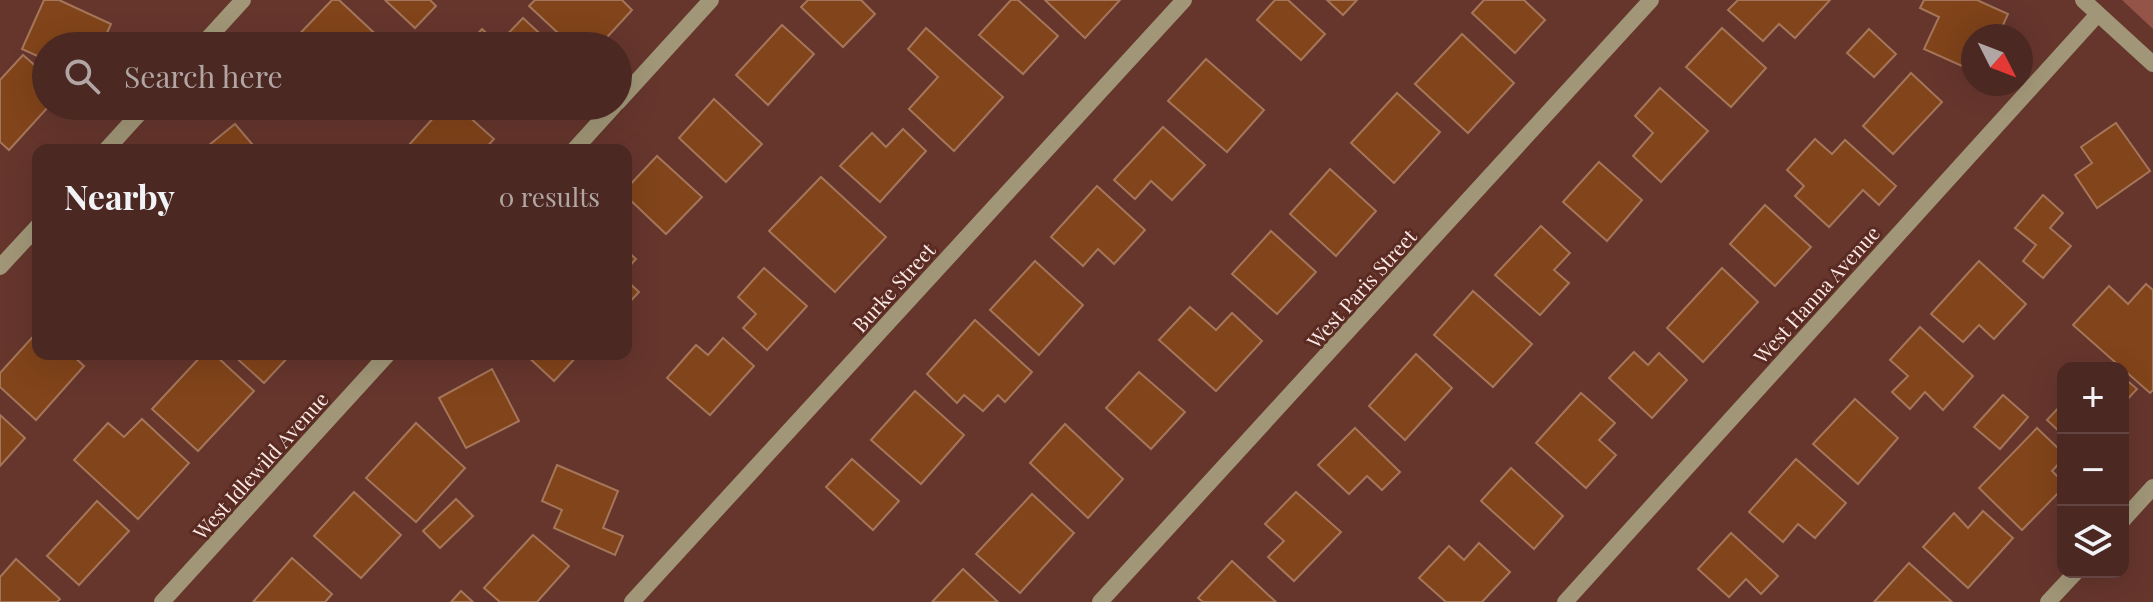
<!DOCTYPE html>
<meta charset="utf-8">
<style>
body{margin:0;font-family:"Playfair Display",serif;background:#56342f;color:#f1f3f6}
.controls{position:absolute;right:24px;bottom:24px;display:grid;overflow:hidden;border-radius:16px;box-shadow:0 8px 32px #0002}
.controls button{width:72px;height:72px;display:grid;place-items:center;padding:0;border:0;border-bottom:2px solid #634440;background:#4c2822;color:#f1f3f6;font:40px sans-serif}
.compass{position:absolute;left:1961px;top:24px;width:72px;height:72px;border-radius:50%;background:#4c2822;box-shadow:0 8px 32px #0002;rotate:132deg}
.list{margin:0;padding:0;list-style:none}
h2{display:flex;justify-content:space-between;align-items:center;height:104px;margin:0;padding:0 32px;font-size:34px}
h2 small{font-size:26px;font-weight:400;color:#b2a6a5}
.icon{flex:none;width:44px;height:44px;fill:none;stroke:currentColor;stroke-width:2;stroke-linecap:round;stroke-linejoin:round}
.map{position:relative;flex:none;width:2153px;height:602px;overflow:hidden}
.search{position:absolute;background:#4c2822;box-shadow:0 8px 32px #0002;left:32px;top:32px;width:600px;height:88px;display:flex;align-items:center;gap:20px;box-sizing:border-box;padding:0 28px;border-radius:44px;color:#b2a6a5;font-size:30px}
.panel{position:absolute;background:#4c2822;box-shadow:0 8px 32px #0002;left:32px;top:144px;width:600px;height:216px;border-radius:16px}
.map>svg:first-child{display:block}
.green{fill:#945448}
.building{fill:#82441a;stroke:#a5765a;stroke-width:2}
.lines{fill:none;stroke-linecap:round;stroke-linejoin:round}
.minor{stroke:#a19677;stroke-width:16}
.labels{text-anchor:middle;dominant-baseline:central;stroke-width:6;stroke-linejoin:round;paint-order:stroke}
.street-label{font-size:20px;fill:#fdeae6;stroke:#5a2b22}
</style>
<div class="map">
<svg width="2153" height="602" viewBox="0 0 2153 602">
<rect width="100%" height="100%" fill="#66362d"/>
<polygon class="green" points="2122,0 2153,0 2153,29"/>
<g class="building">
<polygon points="44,0 59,0 111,24 101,46 46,46 46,60 22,49"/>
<polygon points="332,0 339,0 385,43 383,46 288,46"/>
<polygon points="385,0 430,0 436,6 415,28"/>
<polygon points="535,0 622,0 632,10 599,46 572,46 529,6"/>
<polygon points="808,0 861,0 875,14 843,47 801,7"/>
<polygon points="1011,0 1018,0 1058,36 1023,74 979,35"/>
<polygon points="1045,0 1120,0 1085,38"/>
<polygon points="1275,0 1288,0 1325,34 1301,60 1257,20"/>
<polygon points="1327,0 1357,0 1343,15"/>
<polygon points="1484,0 1524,0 1545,20 1515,53 1472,13"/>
<polygon points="1738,0 1830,0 1795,38 1779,24 1763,41 1728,10"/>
<polygon points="1924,0 1977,0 2008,14 1998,36 1973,36 1973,47 1971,46 1962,66 1924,49 1939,17 1920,8"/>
<polygon points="523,18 551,44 549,46 467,46 482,29 498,44"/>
<polygon points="782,25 814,54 768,105 736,75"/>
<polygon points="926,28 1003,97 954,151 909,109 938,77 908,49"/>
<polygon points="1722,28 1766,68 1731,107 1686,67"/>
<polygon points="1869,29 1896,54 1874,77 1847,53"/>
<polygon points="1462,34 1514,83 1468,133 1415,84"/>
<polygon points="440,35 452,46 429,46"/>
<polygon points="23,55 46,75 46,106 49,106 9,150 0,142 0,80"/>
<polygon points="1206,59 1264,110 1227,152 1168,101"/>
<polygon points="1911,73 1942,102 1893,154 1863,126"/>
<polygon points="1660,88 1708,131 1661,182 1633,156 1653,133 1635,116"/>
<polygon points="1397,93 1440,132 1394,183 1351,143"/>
<polygon points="714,99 762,144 726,182 679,138"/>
<polygon points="444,106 457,106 494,139 484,150 415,150 409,145"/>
<polygon points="501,106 523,106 513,117"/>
<polygon points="2116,123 2150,171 2097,208 2075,175 2092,163 2081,147"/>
<polygon points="235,124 252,144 245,150 203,150"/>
<polygon points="1163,127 1205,165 1172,200 1151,181 1135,199 1114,180"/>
<polygon points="903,129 926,151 880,202 840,166 872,133 886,147"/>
<polygon points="1815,139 1832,154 1845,140 1896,186 1879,205 1863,190 1829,227 1795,196 1804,186 1787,170"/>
<polygon points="657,156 702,197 666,234 626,196 626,189"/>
<polygon points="1599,162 1642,200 1607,241 1563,202"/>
<polygon points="1330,169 1376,211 1336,256 1290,214"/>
<polygon points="821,177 886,237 835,292 769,231"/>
<polygon points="1097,186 1145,230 1114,264 1098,249 1083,266 1051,237"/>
<polygon points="2043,195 2063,213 2050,228 2071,246 2043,278 2023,261 2036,245 2015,228"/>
<polygon points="1765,205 1811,247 1775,286 1730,244"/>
<polygon points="1541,226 1570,253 1554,270 1569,283 1540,315 1495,275"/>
<polygon points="1271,231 1316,272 1277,314 1232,274"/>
<polygon points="626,250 636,259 626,270"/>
<polygon points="1035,261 1083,305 1039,355 990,310"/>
<polygon points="1979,261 2026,304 1994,339 1979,325 1963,342 1931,314"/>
<polygon points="764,268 807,306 767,350 743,328 756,314 738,297"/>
<polygon points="1722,268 1758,302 1703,362 1667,328"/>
<polygon points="626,280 639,292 626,306"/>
<polygon points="2146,284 2153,290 2153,390 2150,393 2073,325 2109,286 2128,304"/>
<polygon points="1473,291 1532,344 1493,387 1434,335"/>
<polygon points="1190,307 1216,330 1232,313 1262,341 1216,391 1159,340"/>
<polygon points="975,320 1032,372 1005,402 998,395 983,411 964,395 957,403 927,374"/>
<polygon points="1920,327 1973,376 1943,410 1925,392 1910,409 1892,392 1908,376 1890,360"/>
<polygon points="38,331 38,354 71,354 84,366 36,420 0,387 0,373"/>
<polygon points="723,338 754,366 710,415 667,378 696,345 708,355"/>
<polygon points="1634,352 1648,365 1659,353 1687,380 1652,418 1609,378"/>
<polygon points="203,354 214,354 254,391 198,451 152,409"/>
<polygon points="232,354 291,354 264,383"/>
<polygon points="525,354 579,354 554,381"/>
<polygon points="1416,354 1452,388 1405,440 1369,406"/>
<polygon points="492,369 519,421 466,448 439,398"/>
<polygon points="1139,372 1185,412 1151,449 1106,408"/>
<polygon points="2123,377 2137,389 2123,404"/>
<polygon points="915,391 964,435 921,484 871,440"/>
<polygon points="1581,393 1615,423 1599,440 1616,455 1586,488 1536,443"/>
<polygon points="2003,395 2028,417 2000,449 1974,427"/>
<polygon points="1855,399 1898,438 1858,484 1813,444"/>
<polygon points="2063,403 2063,435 2047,420"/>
<polygon points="0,415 25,438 0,466"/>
<polygon points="142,419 189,463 138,519 74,460 108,423 124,437"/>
<polygon points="416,423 465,468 416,522 366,478"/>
<polygon points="1065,424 1123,479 1088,518 1030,463"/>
<polygon points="1355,428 1400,472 1382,490 1367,476 1349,494 1318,465"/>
<polygon points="2037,428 2063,453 2063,459 2052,471 2063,482 2063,488 2022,530 1979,488"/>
<polygon points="852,459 899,501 873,530 826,487"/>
<polygon points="1796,459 1846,503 1815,538 1798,524 1783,542 1749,512"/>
<polygon points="557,465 618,491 603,528 623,536 615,555 554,528 562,510 542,501"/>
<polygon points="1511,468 1563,516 1534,549 1481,501"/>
<polygon points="354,492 401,535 361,578 314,536"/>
<polygon points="1296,492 1341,532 1294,581 1268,557 1284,541 1265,524"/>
<polygon points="1032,494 1074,533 1020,593 976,554"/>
<polygon points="456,499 473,516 440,548 423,531"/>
<polygon points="97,501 129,531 79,585 47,556"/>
<polygon points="1983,511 2013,538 1968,588 1923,547 1954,513 1968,528"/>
<polygon points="1731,533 1778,576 1761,594 1746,579 1729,597 1698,569"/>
<polygon points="533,535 569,566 537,602 500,602 484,588"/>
<polygon points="1479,543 1510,572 1482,602 1446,602 1419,578 1449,546 1464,560"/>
<polygon points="292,558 332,594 325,602 253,602"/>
<polygon points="16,559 60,599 57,602 0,602 0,577"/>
<polygon points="1232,561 1276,602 1203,602 1198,598"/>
<polygon points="1909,563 1952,602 1874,602"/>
<polygon points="963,569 998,602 932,602"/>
<polygon points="461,591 473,602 451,602"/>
</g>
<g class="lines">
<g class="minor">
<polyline points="2083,0 2153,64"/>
<polyline points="201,46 243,0"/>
<polyline points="618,102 711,0"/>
<polyline points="106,150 146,106"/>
<polyline points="574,150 614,106"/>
<polyline points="0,267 38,226"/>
<polyline points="2123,520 2153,487"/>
<polyline points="162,602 388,354"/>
<polyline points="632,602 1184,0"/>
<polyline points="1100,602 1651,0"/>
<polyline points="1565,602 2098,14"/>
<polyline points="2048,602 2076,572"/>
</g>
</g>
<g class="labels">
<g class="street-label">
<text transform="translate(893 287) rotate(-48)">Burke Street</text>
<text transform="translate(1361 288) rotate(-48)">West Paris Street</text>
<text transform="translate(1816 294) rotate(-48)">West Hanna Avenue</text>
<text transform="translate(260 465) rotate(-48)">West Idlewild Avenue</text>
</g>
</g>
</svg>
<div class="controls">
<button>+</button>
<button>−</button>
<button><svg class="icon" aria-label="layers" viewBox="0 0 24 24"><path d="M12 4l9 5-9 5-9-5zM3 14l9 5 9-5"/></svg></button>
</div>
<svg class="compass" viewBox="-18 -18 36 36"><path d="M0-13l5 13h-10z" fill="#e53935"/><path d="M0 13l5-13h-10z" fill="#b2a6a5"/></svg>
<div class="search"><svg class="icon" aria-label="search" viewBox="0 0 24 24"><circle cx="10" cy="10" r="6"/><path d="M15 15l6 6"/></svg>Search here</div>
<section class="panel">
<h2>Nearby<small>0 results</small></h2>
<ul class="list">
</ul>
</section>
</div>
